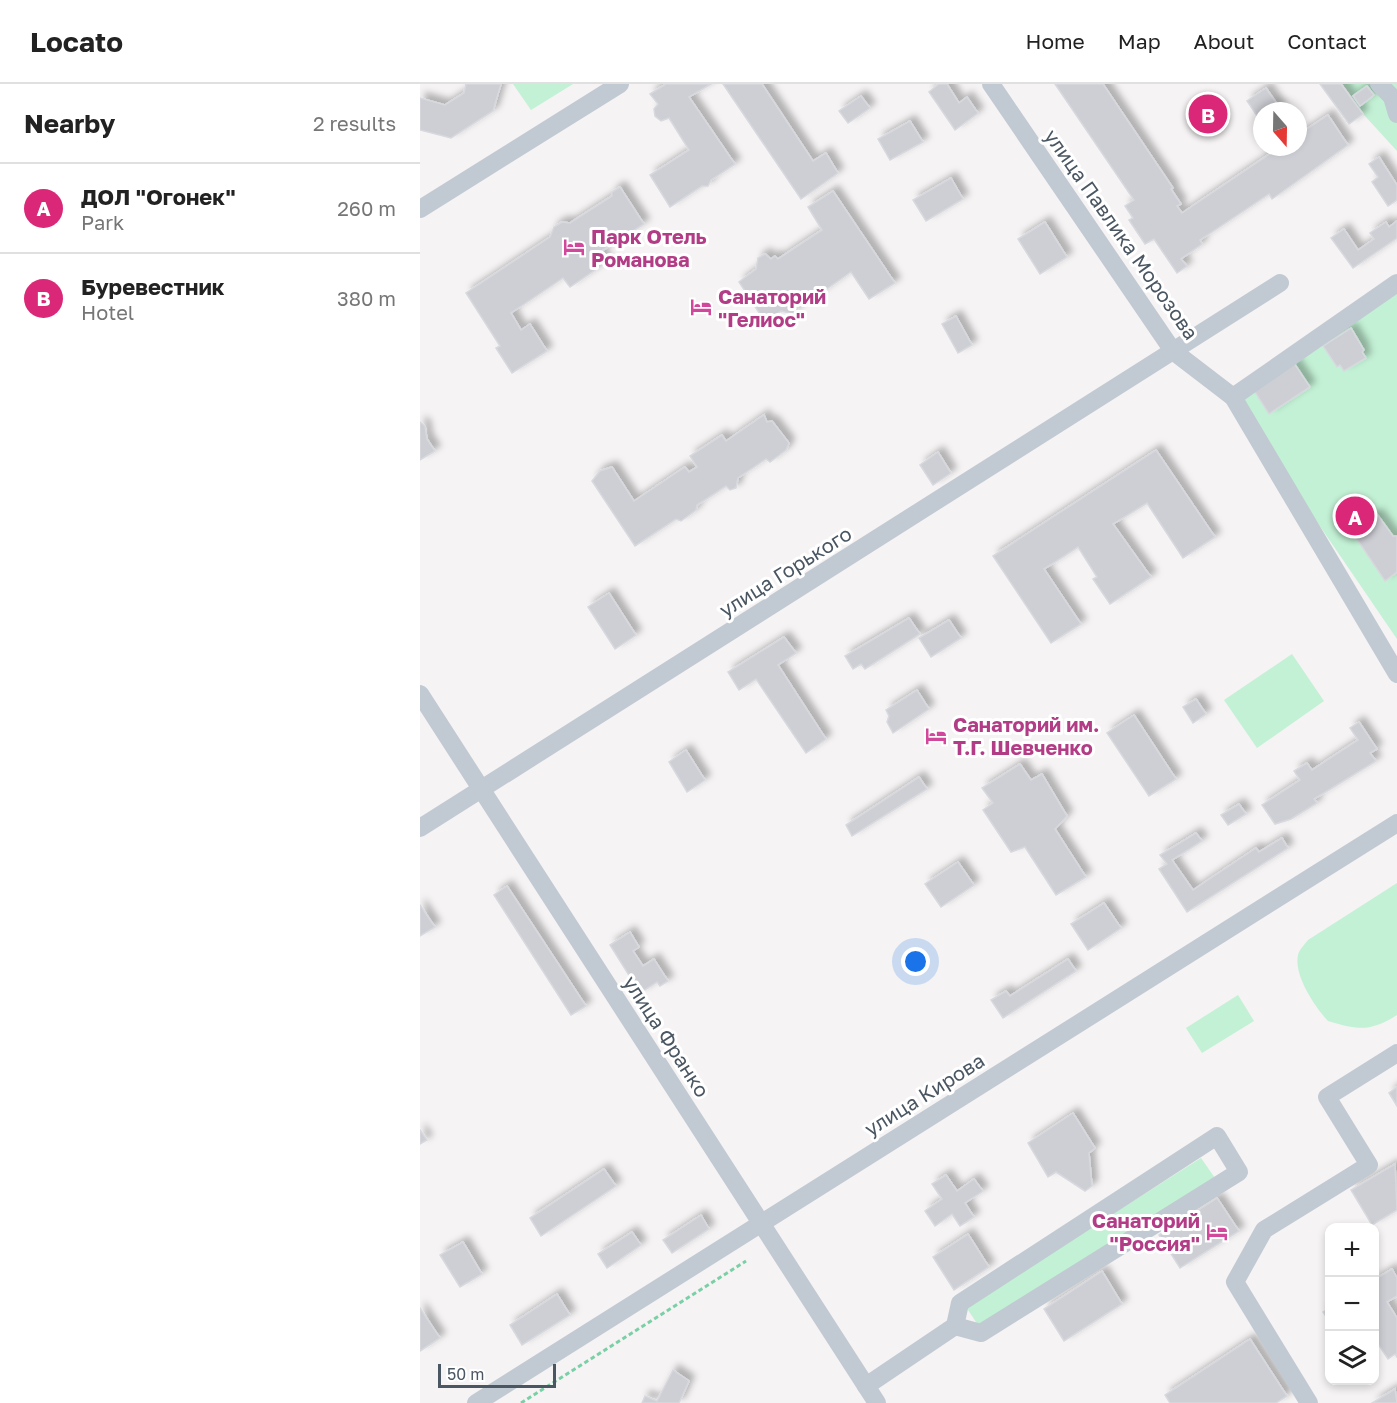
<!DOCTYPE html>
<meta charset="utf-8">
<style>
body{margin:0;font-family:"Golos Text",sans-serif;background:#f2f2f2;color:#222}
.controls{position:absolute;right:18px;bottom:18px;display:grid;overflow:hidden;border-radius:12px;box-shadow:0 3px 9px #0003}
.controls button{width:54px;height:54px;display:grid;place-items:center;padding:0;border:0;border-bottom:2px solid #e0e0e0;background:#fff;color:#222;font:30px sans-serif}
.compass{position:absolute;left:833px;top:18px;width:54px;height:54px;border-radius:50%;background:#fff;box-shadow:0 3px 9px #0003;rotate:160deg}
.scale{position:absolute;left:18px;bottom:15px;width:118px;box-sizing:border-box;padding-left:6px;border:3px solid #4a5661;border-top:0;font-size:16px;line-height:21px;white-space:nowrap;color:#4a5661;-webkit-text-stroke:4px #fff;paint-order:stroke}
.you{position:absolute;left:496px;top:878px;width:21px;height:21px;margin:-15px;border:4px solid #fff;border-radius:50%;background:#1a73e8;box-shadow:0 0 0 9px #1a73e833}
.badge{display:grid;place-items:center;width:39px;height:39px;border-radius:50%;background:#db2777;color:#fff;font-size:20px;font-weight:700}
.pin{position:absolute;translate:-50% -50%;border:3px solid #fff;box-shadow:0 2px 6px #0006}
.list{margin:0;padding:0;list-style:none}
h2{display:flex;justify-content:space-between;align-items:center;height:78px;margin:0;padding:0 24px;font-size:26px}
h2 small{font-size:20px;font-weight:400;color:#767676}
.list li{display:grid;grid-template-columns:39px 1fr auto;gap:18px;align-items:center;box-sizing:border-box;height:90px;padding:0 24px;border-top:2px solid #e0e0e0}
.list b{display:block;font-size:22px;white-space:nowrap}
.list p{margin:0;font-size:20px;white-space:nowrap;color:#767676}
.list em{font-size:20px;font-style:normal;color:#767676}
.icon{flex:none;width:33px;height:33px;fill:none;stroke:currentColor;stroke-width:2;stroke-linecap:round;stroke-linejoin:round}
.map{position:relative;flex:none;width:977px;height:1319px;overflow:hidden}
header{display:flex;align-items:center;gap:36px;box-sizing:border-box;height:84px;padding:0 30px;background:#fff;border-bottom:2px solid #e0e0e0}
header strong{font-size:28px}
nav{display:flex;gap:33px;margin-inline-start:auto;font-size:21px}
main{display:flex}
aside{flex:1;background:#fff}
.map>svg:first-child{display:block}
.green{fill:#c3f1d5}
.building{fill:#cdcfd5;stroke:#d7d9de;stroke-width:1.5;filter:url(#shadow)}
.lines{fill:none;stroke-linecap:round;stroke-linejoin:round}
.path{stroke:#7ad0a6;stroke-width:3;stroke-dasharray:4.5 3;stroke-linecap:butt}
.minor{stroke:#c1cad2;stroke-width:18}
.labels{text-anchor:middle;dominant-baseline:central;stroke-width:6;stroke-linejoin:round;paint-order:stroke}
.street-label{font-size:20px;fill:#4a5661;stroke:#fff}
.hotel-label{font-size:20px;font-weight:bold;fill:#b23c85;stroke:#fff;text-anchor:start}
</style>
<header>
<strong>Locato</strong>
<nav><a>Home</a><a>Map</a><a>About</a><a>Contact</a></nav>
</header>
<main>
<aside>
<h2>Nearby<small>2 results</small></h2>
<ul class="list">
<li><span class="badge">A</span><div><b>ДОЛ &quot;Огонек&quot;</b><p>Park</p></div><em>260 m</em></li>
<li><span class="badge">B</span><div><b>Буревестник</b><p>Hotel</p></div><em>380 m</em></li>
</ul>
</aside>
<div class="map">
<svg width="977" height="1319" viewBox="0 0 977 1319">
<defs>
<filter id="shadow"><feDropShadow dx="5.5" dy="-5.5" stdDeviation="3" flood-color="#0004"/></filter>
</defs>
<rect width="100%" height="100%" fill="#f5f3f3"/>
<g class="green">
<polygon points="93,0 153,0 111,26"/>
<polygon points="923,0 977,0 977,67 945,32"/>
<polygon points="977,204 977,555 809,309"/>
<polygon points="872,570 904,617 837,664 804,616"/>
<path d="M 977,799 L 977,931 C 950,948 938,946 908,937 C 895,923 871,888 879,868 C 881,864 885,860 888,856 Z"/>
<polygon points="818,911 834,937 782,969 766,944"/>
<polygon points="781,1074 795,1094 560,1244 546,1223"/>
</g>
<g class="building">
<polygon points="46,0 81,0 73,27 31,54 0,46 0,14 25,21 44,9"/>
<polygon points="246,0 291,0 269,13 315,80 291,96 288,102 282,102 250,123 230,91 269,66 249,34 241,37 235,32 234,25 238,20 230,10"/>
<polygon points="303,0 342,0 393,77 406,69 418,89 381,115"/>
<polygon points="519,0 527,0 539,19 547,13 558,29 535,46 509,8"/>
<polygon points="635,0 683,0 753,104 751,105 761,120 757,122 762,129 860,63 878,63 878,51 908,31 928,61 852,115 849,110 780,156 782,160 761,175 767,182 757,189 734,155 725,160 709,136 713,134 705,122 714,116"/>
<polygon points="900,0 921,0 943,30 929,40"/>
<polygon points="947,2 954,11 940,22 933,12"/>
<polygon points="846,4 862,27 842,27 842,39 827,17"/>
<polygon points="441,12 450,24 428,39 419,27"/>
<polygon points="490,37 503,58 470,76 458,55"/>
<polygon points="959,73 977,101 977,116 968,122 952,98 958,93 949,80"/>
<polygon points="531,94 543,115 506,137 493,116"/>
<polygon points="200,103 224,140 180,168 187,178 150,203 143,194 91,229 101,246 110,240 127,267 92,289 76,264 80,262 46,209 130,153 134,143 142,138 150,139 192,112 192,108"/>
<polygon points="413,107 475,199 449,215 431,188 388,218 385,213 377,219 378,224 373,230 361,227 345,238 319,198 336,185 338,174 345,170 351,175 355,172 358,175 402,146 388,123"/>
<polygon points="977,137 977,154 933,184 911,154 924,145 938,166 954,155 950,149 966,138 969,143"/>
<polygon points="625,138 647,173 620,190 598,155"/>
<polygon points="536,232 552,261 538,269 522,240"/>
<polygon points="931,244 944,266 942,268 946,274 924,287 920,281 917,283 903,262"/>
<polygon points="874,279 890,303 849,330 833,305"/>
<polygon points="344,331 347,338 352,337 369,359 366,366 350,378 346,375 318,394 316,404 310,406 306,402 277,421 276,426 261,437 256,435 215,462 172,397 180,387 192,383 214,417 265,383 269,388 277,383 270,372 302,351 306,357"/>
<polygon points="0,338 5,342 7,355 15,367 0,376"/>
<polygon points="736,366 795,453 763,474 727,419 693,440 731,493 690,520 673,495 677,493 658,463 624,485 661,540 631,559 573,472"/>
<polygon points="518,368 531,389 513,401 500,381"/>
<polygon points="957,430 973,452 977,452 977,488 965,497 932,448"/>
<polygon points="189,509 216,551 195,565 168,523"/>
<polygon points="489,534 500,550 445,585 441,580 433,585 425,572"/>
<polygon points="529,536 541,554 511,573 499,554"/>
<polygon points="364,553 376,569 358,581 406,655 386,669 336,595 319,606 308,588"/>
<polygon points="497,606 509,625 473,649 467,638 469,632 466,626"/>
<polygon points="776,615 786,630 773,639 763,623"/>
<polygon points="714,631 756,695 729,712 687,649"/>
<polygon points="939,638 957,665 950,669 956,677 894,715 897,719 871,735 855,740 842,721 880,696 874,687 887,679 892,686 938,656 930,644"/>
<polygon points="266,666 285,696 267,708 249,678"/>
<polygon points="600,680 611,696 622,690 647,732 635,745 666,793 636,811 605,763 591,768 563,726 573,719 562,704"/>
<polygon points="499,693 507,705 432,752 426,741"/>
<polygon points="819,720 826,730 808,741 801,731"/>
<polygon points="776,749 782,757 752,776 773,806 836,764 839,768 862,754 868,764 767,828 739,785 747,780 740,771"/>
<polygon points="538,778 554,801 521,823 505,800"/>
<polygon points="87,802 166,922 151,931 74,811"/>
<polygon points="684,819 701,844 668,866 651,840"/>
<polygon points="0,821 15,843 0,852"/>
<polygon points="210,848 219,863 213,867 223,882 234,875 248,897 240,902 237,898 220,909 190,861"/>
<polygon points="648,875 656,887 583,934 571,916 586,907 590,912"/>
<polygon points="977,1003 977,1022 969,1009"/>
<polygon points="653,1029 675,1064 669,1069 672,1102 665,1107 636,1088 628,1093 608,1059"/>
<polygon points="0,1046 7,1056 0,1060"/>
<polygon points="975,1080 977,1126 952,1141 931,1106"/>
<polygon points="184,1085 196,1102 121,1152 110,1134"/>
<polygon points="526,1091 537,1107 554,1095 563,1107 545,1119 554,1133 540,1142 532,1130 515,1142 505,1127 522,1115 512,1100"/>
<polygon points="797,1114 819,1147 760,1184 739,1151"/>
<polygon points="281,1131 289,1145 252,1169 243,1156"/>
<polygon points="212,1148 221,1161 187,1184 178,1170"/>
<polygon points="548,1150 569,1183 534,1206 513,1173"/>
<polygon points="43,1158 62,1190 40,1203 20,1171"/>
<polygon points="972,1185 977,1194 977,1212 967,1218 977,1234 977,1273 975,1270 968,1275 954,1254 954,1196"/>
<polygon points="682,1187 702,1220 644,1257 624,1225"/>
<polygon points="137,1210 150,1231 102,1261 90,1241"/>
<polygon points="0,1224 20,1254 0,1267"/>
<polygon points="910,1224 910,1238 903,1228"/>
<polygon points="830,1255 867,1312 856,1319 750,1319 745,1311"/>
<polygon points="253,1286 269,1297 259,1319 222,1319 225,1312 237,1317"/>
<polygon points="975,1305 977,1319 952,1319"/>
</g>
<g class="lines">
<polyline class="path" points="101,1319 326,1177"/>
<g class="minor">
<polyline points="571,0 753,267 813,313 977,590"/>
<polyline points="959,0 972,13 977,30"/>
<polyline points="0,125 200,0"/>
<polyline points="813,313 977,199"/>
<polyline points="0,610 457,1319"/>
<polyline points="0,744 860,199"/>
<polyline points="446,1302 535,1242 561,1249 819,1088 797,1052 540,1219 535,1242"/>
<polyline points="56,1319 977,739"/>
<polyline points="889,1319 815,1198 844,1146 949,1081 907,1013 977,969"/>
</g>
</g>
<defs>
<symbol id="hotel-bare" viewBox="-9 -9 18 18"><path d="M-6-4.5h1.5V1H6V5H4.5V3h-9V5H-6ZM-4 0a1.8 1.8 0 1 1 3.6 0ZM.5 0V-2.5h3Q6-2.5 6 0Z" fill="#d1479c" stroke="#fff" stroke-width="2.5" paint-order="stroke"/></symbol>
</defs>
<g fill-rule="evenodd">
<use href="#hotel-bare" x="139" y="148" width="30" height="30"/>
<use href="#hotel-bare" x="266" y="208" width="30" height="30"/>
<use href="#hotel-bare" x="501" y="637" width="30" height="30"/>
<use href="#hotel-bare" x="782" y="1133" width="30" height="30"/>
</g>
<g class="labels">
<g class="street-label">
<text transform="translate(702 150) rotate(55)">улица Павлика Морозова</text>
<text transform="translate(365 487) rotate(-32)">улица Горького</text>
<text transform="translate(247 952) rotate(57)">улица Франко</text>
<text transform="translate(504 1010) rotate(-32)">улица Кирова</text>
</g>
<g class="hotel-label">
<text x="171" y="152">Парк Отель<tspan x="171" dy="23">Романова</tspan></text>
<text x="298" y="212">Санаторий<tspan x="298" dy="23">"Гелиос"</tspan></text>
<text x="533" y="640">Санаторий им.<tspan x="533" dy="23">Т.Г. Шевченко</tspan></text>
<text x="780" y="1136" text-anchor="end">Санаторий<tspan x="780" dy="23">"Россия"</tspan></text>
</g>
</g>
</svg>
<div class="controls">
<button>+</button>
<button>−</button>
<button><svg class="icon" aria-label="layers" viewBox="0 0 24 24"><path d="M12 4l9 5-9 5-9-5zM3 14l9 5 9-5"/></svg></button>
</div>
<svg class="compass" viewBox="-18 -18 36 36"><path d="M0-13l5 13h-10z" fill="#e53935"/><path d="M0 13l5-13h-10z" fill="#767676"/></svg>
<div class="scale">50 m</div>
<div class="you"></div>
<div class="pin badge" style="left:935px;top:432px">A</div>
<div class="pin badge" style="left:788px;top:30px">B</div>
</div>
</main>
